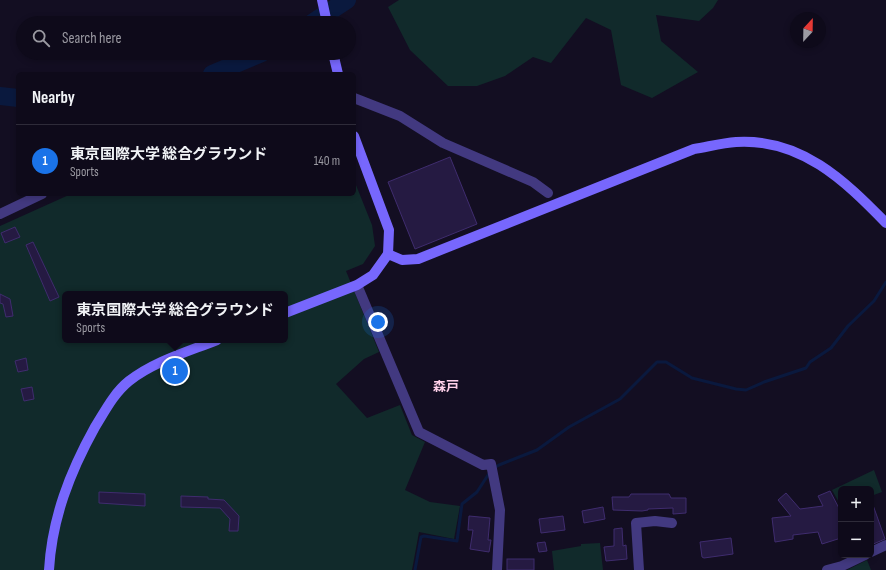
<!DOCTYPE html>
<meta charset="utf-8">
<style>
body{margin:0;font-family:"Sofia Sans Condensed","Noto Sans JP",sans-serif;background:#1c1827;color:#f1f3f6}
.controls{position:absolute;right:12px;bottom:12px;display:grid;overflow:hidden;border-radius:6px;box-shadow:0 2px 6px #0003}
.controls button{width:36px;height:36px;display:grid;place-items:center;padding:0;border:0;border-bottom:1px solid #2e2b39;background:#0e0a1a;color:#f1f3f6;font:20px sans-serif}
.compass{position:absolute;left:790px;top:12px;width:36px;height:36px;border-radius:50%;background:#0e0a1a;box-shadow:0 2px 6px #0003;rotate:22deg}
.you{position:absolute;left:378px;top:322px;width:14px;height:14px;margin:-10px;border:3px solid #fff;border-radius:50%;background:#1a73e8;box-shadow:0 0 0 6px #1a73e833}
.badge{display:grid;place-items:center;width:26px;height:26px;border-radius:50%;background:#1a73e8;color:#fff;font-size:13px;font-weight:700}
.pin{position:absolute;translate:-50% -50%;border:2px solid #fff;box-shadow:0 1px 4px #0006}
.popup{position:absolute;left:62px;top:291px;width:226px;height:52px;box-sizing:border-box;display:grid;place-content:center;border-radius:6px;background:#0e0a1a;filter:drop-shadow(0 1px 3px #0005);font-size:13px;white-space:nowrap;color:#9b9aa2}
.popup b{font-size:15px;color:#f1f3f6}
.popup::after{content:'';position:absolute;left:50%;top:100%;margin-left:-8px;border:8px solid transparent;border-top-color:#0e0a1a}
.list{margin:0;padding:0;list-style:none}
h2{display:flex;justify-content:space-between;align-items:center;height:52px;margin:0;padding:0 16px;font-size:17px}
h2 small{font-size:13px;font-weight:400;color:#9b9aa2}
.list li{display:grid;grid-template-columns:26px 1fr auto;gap:12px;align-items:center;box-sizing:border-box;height:72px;padding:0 16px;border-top:1px solid #2e2b39}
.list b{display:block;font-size:15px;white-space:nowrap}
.list p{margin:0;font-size:13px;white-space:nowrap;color:#9b9aa2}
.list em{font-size:13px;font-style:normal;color:#9b9aa2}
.icon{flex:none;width:22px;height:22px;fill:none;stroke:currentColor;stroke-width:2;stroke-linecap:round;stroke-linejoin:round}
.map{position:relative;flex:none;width:886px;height:570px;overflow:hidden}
.search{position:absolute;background:#0e0a1a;box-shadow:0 2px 6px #0003;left:16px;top:16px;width:340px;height:44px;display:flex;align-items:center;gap:10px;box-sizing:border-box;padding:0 14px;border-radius:22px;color:#9b9aa2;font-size:15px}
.panel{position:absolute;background:#0e0a1a;box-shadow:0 2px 6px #0003;left:16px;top:72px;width:340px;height:124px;border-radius:6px}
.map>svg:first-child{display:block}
.green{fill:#112a2b;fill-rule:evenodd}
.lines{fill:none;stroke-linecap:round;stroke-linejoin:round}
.stream{stroke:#0a193e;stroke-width:3}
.river{stroke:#0a193e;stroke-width:18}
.building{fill:#251a42;stroke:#3f2c6e}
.street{stroke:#423980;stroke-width:10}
.secondary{stroke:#7767fd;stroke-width:10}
.labels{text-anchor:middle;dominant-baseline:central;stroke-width:3;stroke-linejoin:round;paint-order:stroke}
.quarter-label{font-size:13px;font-weight:bold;fill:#ffd1ea;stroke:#130e22}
</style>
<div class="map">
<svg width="886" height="570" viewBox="0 0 886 570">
<rect width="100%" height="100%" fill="#130e22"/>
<g class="green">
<polygon points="399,0 718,0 713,8 699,21 656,15 661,41 698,72 652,98 621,85 611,30 586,18 551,63 533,57 505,76 477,86 448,86 410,50 388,7"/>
<path d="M 354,180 L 372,225 L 375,246 L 363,264 L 346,271 L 379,352 L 364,359 L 336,384 L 367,418 L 400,405 L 412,435 L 425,442 L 405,490 L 430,502 L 460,506 L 454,539 L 419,532 L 412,570 L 0,570 L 0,226 L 71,194 L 354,194 ZM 65,294 L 285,294 L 285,340 L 65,340 Z"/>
<polygon points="874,470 882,492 871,496 871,489 841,489 841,506 832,490"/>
<polygon points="600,543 603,570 554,570 552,551 581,546 581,544"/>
<polygon points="867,560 871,570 847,570"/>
</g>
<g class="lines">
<g class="stream">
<polyline points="494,468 499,465 537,450 569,427 620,399 657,362 666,362 692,378 736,389 746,390 764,382 806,368 810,362 831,348 848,326 874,301 886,282"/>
<polyline points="415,570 421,537 424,536 457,541 462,504 477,492 490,472"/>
</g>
<g class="river">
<polyline points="312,23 347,0"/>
<polyline points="212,74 262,53"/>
<polyline points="0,96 18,98"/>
</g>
</g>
<g class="building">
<polygon points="450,157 477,224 415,249 388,182"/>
<polygon points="15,227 20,237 5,243 1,233"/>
<polygon points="33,242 59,297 50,301 26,245"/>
<polygon points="0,294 10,299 13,316 6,317 3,304 0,303"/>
<polygon points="26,358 28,370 18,372 15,361"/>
<polygon points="32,387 34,399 24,401 21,389"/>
<polygon points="830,491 841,512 841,538 822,544 818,532 793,535 793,539 775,542 772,518 791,516 778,500 786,493 800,509 823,506 818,496"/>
<polygon points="99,492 145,494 145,506 99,503"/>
<polygon points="631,494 669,494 671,498 686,498 686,513 673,514 673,508 648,509 648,510 642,511 613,510 612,497 629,497"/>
<polygon points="181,496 208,497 208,499 224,500 239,516 238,531 229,531 230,519 220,508 181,507"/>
<polygon points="871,505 873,505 885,539 871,545"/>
<polygon points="603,507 605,519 584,523 582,511"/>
<polygon points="469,516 490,518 488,540 491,540 489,552 470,549 473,530 468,530"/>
<polygon points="563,516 565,530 541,533 539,519"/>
<polygon points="622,528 623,546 626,545 627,559 606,561 604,547 614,546 614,529"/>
<polygon points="731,538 733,554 704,558 702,557 700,542"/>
<polygon points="545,542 547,551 539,552 537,543"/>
<rect x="507" y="559" width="27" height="11"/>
</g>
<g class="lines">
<g class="street">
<polyline points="354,98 400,116 443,143 533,182 548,193"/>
<polyline points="0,214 42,194"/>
<polyline points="357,285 419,432 483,465 491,464 500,510 497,570"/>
<polyline points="871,552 886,545"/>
<polyline points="639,570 636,523 655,521 672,523"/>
<polyline points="827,570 842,566 865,555"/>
</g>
<g class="secondary">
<polyline points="322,0 327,23"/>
<polyline points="333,53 338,74"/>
<path d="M 388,254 L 402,260 L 418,259 L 694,149 C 707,147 722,143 736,142 C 801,138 844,180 886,223"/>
<polyline points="285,313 357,285 373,275 388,254 389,230 354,136"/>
<path d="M 49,570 C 52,518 70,472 95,427 C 105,411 114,393 129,381 C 155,361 187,352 217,340"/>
</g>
</g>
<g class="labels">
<g class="quarter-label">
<text x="446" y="387">森戸</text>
</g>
</g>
</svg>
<div class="controls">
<button>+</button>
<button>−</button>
</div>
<svg class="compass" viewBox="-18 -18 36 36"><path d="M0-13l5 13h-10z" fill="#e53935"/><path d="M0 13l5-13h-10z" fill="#9b9aa2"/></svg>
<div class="you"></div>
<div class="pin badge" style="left:175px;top:371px">1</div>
<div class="popup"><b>東京国際大学 総合グラウンド</b>Sports</div>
<div class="search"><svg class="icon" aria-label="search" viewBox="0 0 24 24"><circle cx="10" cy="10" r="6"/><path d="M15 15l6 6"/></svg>Search here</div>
<section class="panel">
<h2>Nearby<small></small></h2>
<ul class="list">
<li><span class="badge">1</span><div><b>東京国際大学 総合グラウンド</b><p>Sports</p></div><em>140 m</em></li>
</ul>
</section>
</div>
